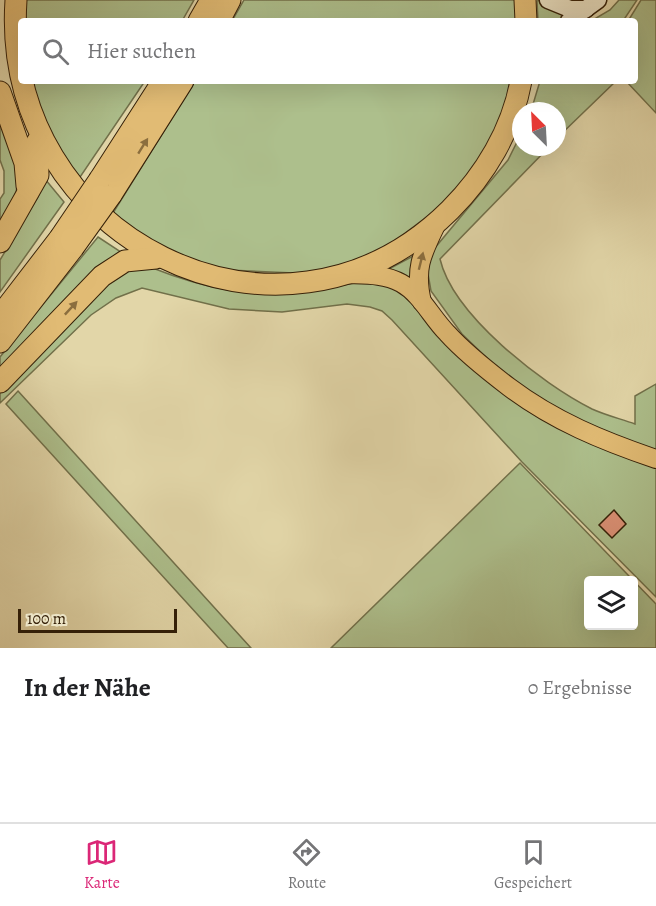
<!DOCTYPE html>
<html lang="de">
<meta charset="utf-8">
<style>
body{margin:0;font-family:Alegreya,serif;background:#f6f6f6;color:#202124}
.controls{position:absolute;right:18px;bottom:18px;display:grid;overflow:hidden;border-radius:6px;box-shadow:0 6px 24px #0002}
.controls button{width:54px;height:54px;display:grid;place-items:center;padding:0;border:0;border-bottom:2px solid #e0e0e0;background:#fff;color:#202124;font:30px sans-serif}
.compass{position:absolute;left:512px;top:102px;width:54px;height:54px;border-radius:50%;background:#fff;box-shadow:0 6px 24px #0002;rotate:336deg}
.scale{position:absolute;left:18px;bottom:15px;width:159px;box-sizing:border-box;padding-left:6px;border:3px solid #352008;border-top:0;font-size:16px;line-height:21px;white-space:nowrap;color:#352008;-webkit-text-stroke:4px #ece4c6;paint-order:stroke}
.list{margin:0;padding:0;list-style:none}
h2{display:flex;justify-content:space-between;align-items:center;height:78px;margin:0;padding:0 24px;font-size:26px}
h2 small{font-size:20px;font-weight:400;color:#757577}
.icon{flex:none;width:33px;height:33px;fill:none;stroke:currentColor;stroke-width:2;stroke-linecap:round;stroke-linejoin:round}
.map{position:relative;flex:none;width:656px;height:648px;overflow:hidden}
.search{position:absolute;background:#fff;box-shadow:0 6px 24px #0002;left:18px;right:18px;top:18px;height:66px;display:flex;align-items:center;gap:15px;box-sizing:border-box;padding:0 21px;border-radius:6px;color:#757577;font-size:22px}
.sheet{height:174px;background:#fff}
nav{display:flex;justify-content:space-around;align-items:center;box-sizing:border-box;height:84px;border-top:2px solid #e0e0e0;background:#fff;font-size:16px;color:#757577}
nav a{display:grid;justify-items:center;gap:3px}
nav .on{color:#db2777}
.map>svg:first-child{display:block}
.green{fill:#adbf8c;stroke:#71704a;stroke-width:1.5;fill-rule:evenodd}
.building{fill:#db9176;stroke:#352008;stroke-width:1.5}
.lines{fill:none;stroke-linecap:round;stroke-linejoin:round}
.secondary-casing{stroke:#352008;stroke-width:19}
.primary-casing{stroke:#352008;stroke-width:20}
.highway-casing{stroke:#352008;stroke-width:23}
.secondary{stroke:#ece4c6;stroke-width:16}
.primary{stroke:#e1bb74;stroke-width:18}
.highway{stroke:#e1bb74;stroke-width:21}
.highway-bridge-casing{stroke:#352008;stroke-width:23;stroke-linecap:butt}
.highway-bridge{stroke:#e1bb74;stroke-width:21}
.oneway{fill:#8b6e3e}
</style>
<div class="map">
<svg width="656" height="648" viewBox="0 0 656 648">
<rect width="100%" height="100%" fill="#e2d6a8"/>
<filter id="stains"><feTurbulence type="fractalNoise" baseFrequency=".00333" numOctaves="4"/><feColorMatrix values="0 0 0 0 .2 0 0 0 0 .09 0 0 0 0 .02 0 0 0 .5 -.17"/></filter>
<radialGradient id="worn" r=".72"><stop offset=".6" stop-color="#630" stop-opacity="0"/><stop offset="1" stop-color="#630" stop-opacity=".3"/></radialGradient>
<g class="green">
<polygon points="22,0 194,0 182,21 21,21"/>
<polygon points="244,0 517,0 519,21 232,21"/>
<polygon points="540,0 571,16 560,21 538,21 537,1"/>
<polygon points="619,0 637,0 623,21 591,21 610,10"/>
<polygon points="641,0 656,0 656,113 626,81 635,81 635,21 628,21"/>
<polygon points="26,81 145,81 74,186"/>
<polygon points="195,81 512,81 491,148 453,197 376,255 317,274 207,269 108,221"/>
<polygon points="540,81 616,81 557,138 557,111 531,111"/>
<path d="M 0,112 C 26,173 25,173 0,233 L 0,199 L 4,193 L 4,171 L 0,160 Z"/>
<path d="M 521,134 L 521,147 L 549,147 L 440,259 C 453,315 542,384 592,409 C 605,415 621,419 635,424 L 635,396 L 656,384 L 656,453 L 601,434 L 511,381 L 462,334 L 431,291 L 427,268 L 434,249 L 508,160 Z"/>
<polygon points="45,179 64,202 0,292 0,260 38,197"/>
<polygon points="98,237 127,256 0,374 0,357"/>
<polygon points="415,255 411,284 385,271"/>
<path d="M 150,267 C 205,289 253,299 312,291 C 338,288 364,277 390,282 L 477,368 L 656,465 L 656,597 L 522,462 L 392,320 L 382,311 L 370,307 L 347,304 L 282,312 L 229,309 L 142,288 L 116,298 L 91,315 L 0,403 L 0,391 L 121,270 Z"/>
<polygon points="18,391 251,648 228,648 6,404"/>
<path d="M 520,463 L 656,604 L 656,648 L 331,648 ZM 588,580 L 634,580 L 634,626 L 588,626 Z"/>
</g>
<polygon class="building" points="614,510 626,524 612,538 599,525"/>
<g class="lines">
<defs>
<g id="secondary">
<polyline points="548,0 570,9 586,9"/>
<polyline points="569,21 598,0"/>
</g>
<g id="primary">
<path d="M 343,274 C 362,275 383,273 401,283 C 421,294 431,317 447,333 C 465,353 488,371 509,387 C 554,421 603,441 656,459"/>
<path d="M 422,302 C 414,268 422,254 437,223"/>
</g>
<g id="highway">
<path d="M 16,0 C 0,238 280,379 450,210 C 485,175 512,130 521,81"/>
<polyline points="525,0 526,21"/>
<polyline points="199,21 211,0"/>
<polyline points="219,21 230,0"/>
<polyline points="0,92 25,163 27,186"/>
<polyline points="100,179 163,81"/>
<polyline points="111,195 183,81"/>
<polyline points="0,242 38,175 37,142"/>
<polyline points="0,316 60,238"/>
<polyline points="0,342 73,248"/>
<polyline points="0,382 102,276 125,261 156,258"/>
</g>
</defs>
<use href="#secondary" class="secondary-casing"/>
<use href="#primary" class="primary-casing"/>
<use href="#highway" class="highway-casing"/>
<use href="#secondary" class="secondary"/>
<use href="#primary" class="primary"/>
<use href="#highway" class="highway"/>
<defs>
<g id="highway-bridge">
<polyline points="60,238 100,179"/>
<polyline points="73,248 111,195"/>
</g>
</defs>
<use href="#highway-bridge" class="highway-bridge-casing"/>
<use href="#highway-bridge" class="highway-bridge"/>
</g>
<defs><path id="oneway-solid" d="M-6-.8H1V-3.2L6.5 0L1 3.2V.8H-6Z" transform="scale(1.5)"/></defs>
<g class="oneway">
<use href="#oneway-solid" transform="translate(143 146) rotate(-58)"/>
<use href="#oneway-solid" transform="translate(421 261) rotate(-76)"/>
<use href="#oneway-solid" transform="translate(71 308) rotate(-47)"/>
</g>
<rect width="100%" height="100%" filter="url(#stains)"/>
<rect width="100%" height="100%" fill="url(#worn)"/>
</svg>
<div class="controls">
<button><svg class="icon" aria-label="layers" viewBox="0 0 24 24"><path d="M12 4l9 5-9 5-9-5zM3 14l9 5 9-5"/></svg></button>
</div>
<svg class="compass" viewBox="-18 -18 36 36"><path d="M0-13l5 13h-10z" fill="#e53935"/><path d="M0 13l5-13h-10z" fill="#757577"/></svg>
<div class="scale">100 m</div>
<div class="search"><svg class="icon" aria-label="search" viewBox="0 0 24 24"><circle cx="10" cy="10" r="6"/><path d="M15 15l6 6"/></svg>Hier suchen</div>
</div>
<section class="sheet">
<h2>In der Nähe<small>0 Ergebnisse</small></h2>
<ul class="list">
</ul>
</section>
<nav>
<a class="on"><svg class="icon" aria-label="map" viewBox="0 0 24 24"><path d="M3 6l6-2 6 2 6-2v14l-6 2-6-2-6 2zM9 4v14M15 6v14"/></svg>Karte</a>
<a><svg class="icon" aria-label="directions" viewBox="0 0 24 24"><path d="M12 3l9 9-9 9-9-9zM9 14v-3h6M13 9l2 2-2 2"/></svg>Route</a>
<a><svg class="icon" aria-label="saved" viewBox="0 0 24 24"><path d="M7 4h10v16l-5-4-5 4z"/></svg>Gespeichert</a>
</nav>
